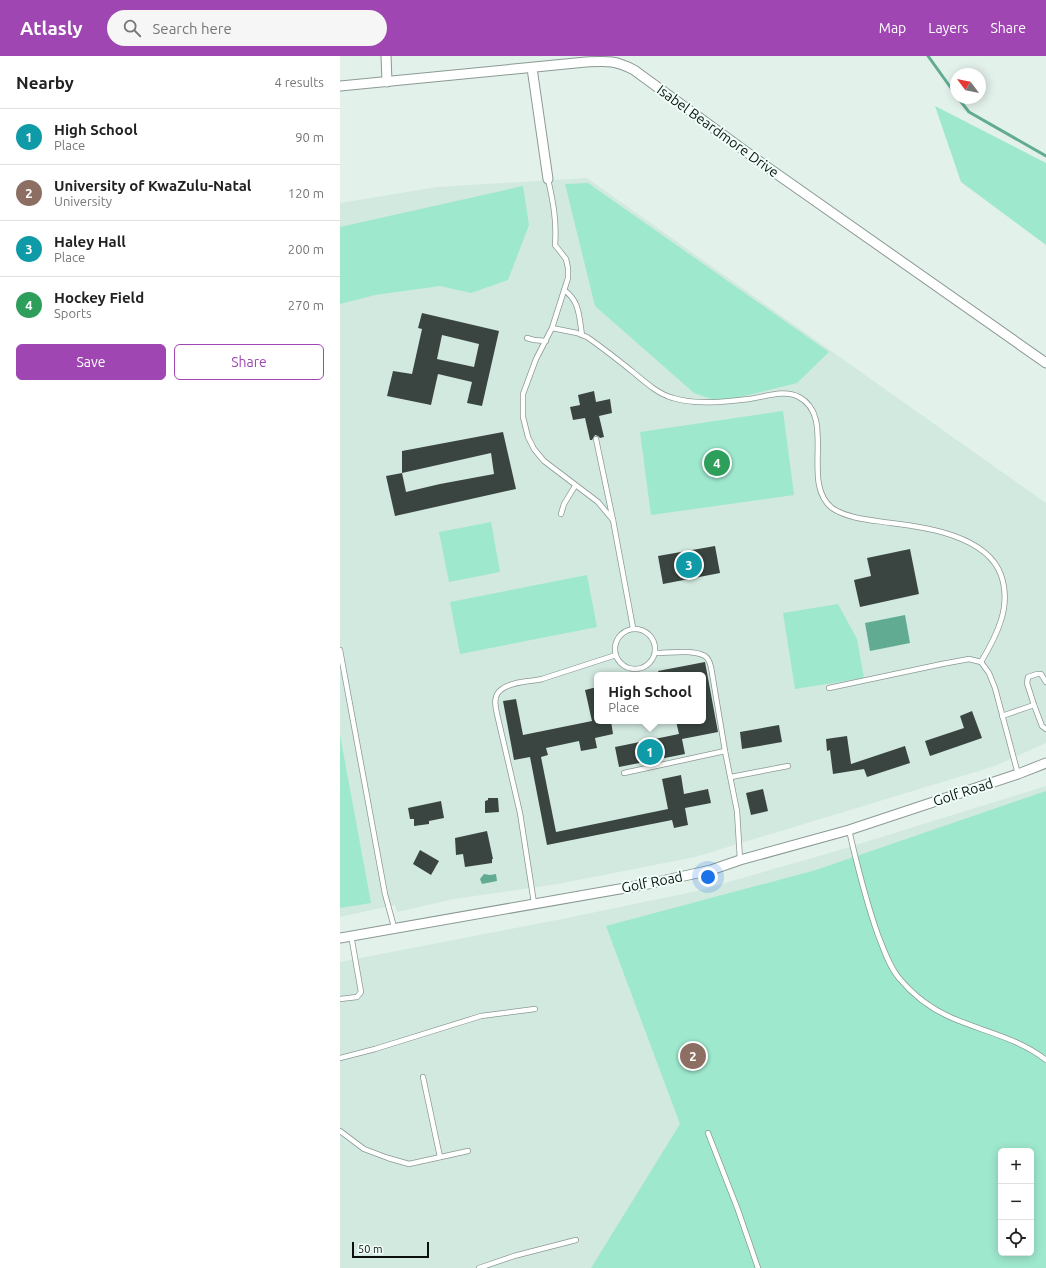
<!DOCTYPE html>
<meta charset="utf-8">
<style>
body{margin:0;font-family:Ubuntu,sans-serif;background:#f6f6f6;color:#222}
.controls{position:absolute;right:12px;bottom:12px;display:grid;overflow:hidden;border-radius:6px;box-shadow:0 2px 10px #0003}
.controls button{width:36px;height:36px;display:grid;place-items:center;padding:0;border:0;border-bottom:1px solid #e0e0e0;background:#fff;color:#222;font:20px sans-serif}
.compass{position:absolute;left:610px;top:12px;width:36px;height:36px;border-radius:50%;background:#fff;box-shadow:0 2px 10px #0003;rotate:302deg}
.scale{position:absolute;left:12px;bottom:10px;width:77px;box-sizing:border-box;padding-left:4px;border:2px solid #0b100e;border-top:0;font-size:11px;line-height:14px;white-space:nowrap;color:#0b100e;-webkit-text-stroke:3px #f0fef9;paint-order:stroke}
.you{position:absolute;left:368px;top:821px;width:14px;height:14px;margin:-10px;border:3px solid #fff;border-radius:50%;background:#1a73e8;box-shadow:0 0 0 6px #1a73e833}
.badge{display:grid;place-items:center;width:26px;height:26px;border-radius:50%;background:#9f46b2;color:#fff;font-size:13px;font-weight:700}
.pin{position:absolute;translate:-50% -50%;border:2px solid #fff;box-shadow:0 1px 4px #0006}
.popup{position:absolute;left:254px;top:616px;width:112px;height:52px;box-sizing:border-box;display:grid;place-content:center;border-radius:6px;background:#fff;filter:drop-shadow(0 1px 3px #0005);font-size:13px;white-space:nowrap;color:#767676}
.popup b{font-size:15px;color:#222}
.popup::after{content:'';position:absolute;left:50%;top:100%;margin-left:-8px;border:8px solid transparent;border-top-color:#fff}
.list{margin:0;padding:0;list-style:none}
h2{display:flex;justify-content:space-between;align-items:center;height:52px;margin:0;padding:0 16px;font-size:17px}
h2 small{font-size:13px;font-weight:400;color:#767676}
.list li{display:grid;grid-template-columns:26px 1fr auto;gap:12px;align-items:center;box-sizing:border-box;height:56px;padding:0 16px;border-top:1px solid #e0e0e0}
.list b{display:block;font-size:15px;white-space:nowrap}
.list p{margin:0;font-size:13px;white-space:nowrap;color:#767676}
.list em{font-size:13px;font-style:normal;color:#767676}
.actions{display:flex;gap:8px;padding:12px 16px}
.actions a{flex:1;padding:9px 0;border:1px solid #9f46b2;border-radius:6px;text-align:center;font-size:14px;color:#9f46b2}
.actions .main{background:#9f46b2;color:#fff}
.icon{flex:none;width:22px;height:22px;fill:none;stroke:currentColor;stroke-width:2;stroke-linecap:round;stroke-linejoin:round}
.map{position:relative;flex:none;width:706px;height:1212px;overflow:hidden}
header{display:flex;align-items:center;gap:24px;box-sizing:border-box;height:56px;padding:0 20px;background:#9f46b2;color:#fff}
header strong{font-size:19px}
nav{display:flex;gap:22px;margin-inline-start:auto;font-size:14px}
.search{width:280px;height:36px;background:#f6f6f6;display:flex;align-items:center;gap:10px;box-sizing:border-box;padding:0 14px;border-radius:22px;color:#767676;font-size:15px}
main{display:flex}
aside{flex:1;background:#fff}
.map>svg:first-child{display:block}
.built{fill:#d2e9e0;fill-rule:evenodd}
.green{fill:#9ee8ce;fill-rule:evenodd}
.water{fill:#61ab92}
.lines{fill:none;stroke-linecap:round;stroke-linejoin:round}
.stream{stroke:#61ab92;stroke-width:3}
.building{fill:#3a4541;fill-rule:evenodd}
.lane-casing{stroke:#8b9994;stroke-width:6}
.street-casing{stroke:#8b9994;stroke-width:11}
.lane{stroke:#fff;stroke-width:4.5}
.street{stroke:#fff;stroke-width:9}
.labels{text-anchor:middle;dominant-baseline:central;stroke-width:4;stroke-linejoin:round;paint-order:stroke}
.street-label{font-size:14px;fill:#0b100e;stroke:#f0fef9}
</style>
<header>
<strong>Atlasly</strong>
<div class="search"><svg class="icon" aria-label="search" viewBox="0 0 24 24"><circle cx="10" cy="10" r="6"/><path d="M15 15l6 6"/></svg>Search here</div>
<nav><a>Map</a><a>Layers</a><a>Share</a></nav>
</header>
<main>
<aside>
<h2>Nearby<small>4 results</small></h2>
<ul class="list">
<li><span class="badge" style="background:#0f9aa8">1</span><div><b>High School</b><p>Place</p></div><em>90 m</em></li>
<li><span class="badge" style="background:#8d6e63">2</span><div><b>University of KwaZulu-Natal</b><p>University</p></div><em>120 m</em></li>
<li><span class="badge" style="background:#0f9aa8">3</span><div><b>Haley Hall</b><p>Place</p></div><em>200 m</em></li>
<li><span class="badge" style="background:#2e9e5b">4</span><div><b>Hockey Field</b><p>Sports</p></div><em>270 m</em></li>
</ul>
<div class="actions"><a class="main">Save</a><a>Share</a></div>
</aside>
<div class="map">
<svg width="706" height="1212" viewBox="0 0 706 1212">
<rect width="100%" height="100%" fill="#e3f1eb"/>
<g class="built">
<path d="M 247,122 L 706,447 L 706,687 L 655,710 L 355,801 L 218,828 L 114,843 L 57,856 L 55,849 L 0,861 L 0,147 L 97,131 ZM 257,619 L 363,619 L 363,665 L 257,665 Z"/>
<path d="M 706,730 L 706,1212 L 0,1212 L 0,906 L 227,862 L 357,835 L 493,796 ZM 661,1095 L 691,1095 L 691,1197 L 661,1197 Z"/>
</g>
<g class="green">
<polygon points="595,50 706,107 706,189 621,126"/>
<polygon points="248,127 489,296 457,327 380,346 354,337 255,250 225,128"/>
<polygon points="183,130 189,169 168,224 131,237 100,230 35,239 0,248 0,171"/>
<polygon points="443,355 454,439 311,459 300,376"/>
<polygon points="151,466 160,516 109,526 99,476"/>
<polygon points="247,519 257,571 120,598 110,546"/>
<polygon points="498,548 517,583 524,622 455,633 443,557"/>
<polygon points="0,679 31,847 0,852"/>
<path d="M 706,735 L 706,1212 L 251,1212 L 340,1068 L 266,870 L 476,814 ZM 661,1095 L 691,1095 L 691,1197 L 661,1197 Z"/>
</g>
<g class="water">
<polygon points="565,559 570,587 530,595 525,567"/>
<polygon points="144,818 150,819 156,818 157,825 142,828 140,823"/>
</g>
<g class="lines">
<g class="stream">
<polyline points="588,0 616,39"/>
<polyline points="618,42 629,56 706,100"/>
</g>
</g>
<g class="building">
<path d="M 82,257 L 159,275 L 142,350 L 127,347 L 132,326 L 98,318 L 91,349 L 47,340 L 53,315 L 72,318 L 82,273 L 78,272 ZM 102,279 L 139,288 L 134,311 L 97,303 Z"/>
<polygon points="254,335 256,346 270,343 272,357 259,360 264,381 260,382 258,380 255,379 252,384 250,384 245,362 233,364 230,351 240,349 238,339"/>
<path d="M 163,376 L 176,433 L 55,460 L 46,420 L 62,417 L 62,395 ZM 151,397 L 154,418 L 100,428 L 66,436 L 62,417 Z"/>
<polygon points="375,490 380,517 323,528 318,500"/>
<polygon points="570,493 579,538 520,551 514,524 531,520 527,502"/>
<polygon points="365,606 378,676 342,683 345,698 279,711 275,691 339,678 336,665 363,665 363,619 319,619 318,615"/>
<polygon points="257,631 257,665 271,665 273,678 255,682 257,692 241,695 239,685 206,692 208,699 201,701 216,776 328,753 322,723 341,719 344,738 368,733 371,747 345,752 348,769 334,772 332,764 207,789 190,701 174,704 163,645 176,643 183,679 252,665 245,634"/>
<polygon points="632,655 642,682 590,700 585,685 624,672 620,660"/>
<polygon points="439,669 442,686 402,693 400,676"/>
<polygon points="507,680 511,708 565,690 570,707 527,721 524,713 493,718 490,694 487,695 486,683"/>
<polygon points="423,733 428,755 411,759 406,737"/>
<polygon points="148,742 158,742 159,756 145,757 145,745 148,744"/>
<polygon points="101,745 104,762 89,765 89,768 74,770 74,763 70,763 68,752"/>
<polygon points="147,775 153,803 152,803 152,807 125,811 123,798 116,799 115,782"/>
<polygon points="80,794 99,805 91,819 73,808"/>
</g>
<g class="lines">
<defs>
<g id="lane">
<path d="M 208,123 C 213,145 217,166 215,189 L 226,203 L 228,212 L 228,222 L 212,272 L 196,303 L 183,338 L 183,361 L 188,381 L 194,393 L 204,405 L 258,446 L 273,464"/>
<path d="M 224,234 C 240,245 239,261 242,279"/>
<path d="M 212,272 L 237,277 L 247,281 C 263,292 278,304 293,316 C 305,326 318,338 333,342 C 356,349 385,346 409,343 C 425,341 444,333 459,341 C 497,361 460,427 492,452 C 508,463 532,464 551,467 C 586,471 647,480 661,519 C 672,550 657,579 641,606"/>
<polyline points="187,282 194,284 206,285"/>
<polyline points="256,383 273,464 293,572"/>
<polyline points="221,458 224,448 235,430"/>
<circle cx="295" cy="593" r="20"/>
<polyline points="0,594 45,838 54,871"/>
<path d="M 315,597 C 330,597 352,593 365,600 C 368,602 370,607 371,611 L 385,695 L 397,755 L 400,804"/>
<polyline points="489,632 602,608 629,603 641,606 649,617 655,632 678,718"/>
<polyline points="694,649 687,627 688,621 697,618 701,618 706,626"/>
<polyline points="662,660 694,649 702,670 706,673"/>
<polyline points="284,717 385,695"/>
<polyline points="391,721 448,710"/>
<path d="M 509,774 C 517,809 526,845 538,879 C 544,894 549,910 559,922 C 573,939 590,952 610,961 C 641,975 679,982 706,1004"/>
<path d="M 194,847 L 180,757 L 157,658 C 155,649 153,639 162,633 C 173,625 190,626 202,623 C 226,615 251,607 276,599"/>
<polyline points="0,943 17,941 21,936 11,879"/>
<polyline points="0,1002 35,993 141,960 195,953"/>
<polyline points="83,1021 100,1101"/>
<polyline points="0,1075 24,1093 48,1102 69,1108 128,1095"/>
<polyline points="368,1077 398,1154 418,1212"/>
<polyline points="139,1212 174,1200 236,1184"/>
</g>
<g id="street">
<polyline points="46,0 47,26"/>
<polyline points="192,12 208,123"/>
<path d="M 0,30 L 246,6 C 267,5 275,4 294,14 L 427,111 L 706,307"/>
<polyline points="0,882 308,828 371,814 400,804 509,774 678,718 706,707"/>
</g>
</defs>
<use href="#lane" class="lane-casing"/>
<use href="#street" class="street-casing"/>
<use href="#lane" class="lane"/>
<use href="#street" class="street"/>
</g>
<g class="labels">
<g class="street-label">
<text transform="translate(378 75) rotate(36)">Isabel Beardmore Drive</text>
<text transform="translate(623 736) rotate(-18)">Golf Road</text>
<text transform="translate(312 826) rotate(-11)">Golf Road</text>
</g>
</g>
</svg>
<div class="controls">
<button>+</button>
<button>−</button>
<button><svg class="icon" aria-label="locate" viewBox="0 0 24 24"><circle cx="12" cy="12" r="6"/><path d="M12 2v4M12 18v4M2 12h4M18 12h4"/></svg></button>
</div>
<svg class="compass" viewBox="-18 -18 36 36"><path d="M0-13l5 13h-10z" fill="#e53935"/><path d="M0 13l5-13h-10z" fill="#767676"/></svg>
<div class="scale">50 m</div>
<div class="you"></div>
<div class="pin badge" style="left:310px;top:696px;background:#0f9aa8">1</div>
<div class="popup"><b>High School</b>Place</div>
<div class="pin badge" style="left:353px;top:1000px;background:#8d6e63">2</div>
<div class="pin badge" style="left:349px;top:509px;background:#0f9aa8">3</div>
<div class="pin badge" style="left:377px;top:407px;background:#2e9e5b">4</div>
</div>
</main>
